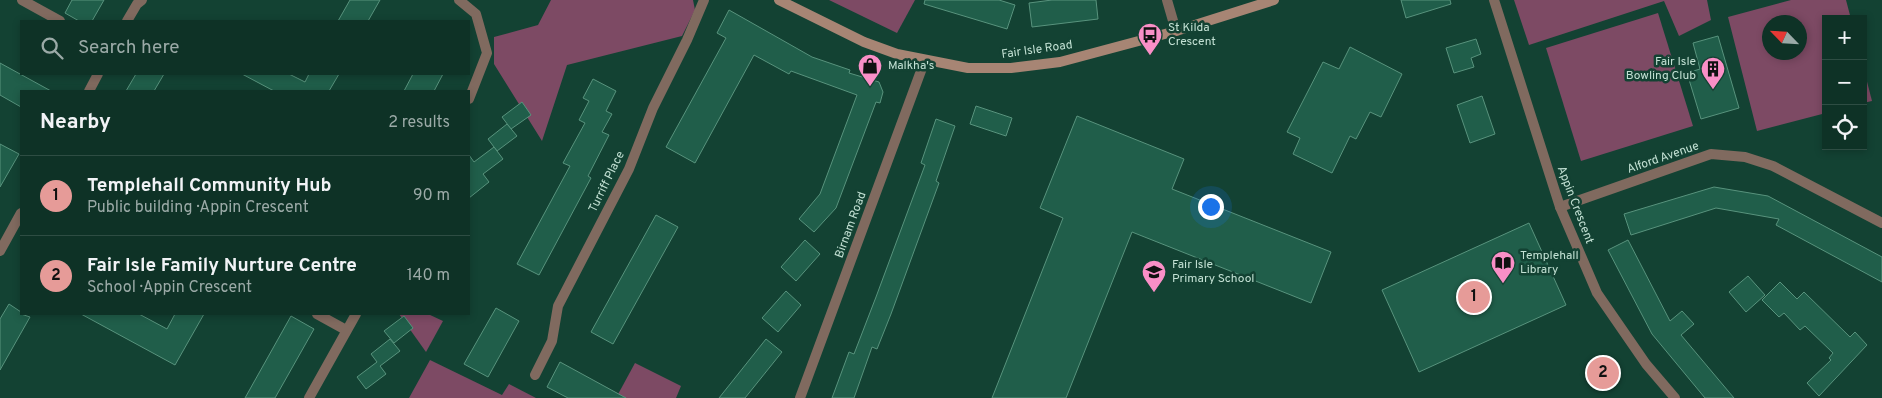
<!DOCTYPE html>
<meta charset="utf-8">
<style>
body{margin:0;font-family:Overpass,sans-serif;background:#173a2e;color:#f1f3f6}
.controls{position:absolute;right:15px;top:15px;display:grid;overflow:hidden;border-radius:0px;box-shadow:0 2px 8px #0003}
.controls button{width:45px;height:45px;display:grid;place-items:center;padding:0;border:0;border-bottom:1px solid #2e4d43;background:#0e3226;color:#f1f3f6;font:25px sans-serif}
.compass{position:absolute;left:1762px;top:15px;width:45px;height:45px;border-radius:50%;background:#0e3226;box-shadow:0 2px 8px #0003;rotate:295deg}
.you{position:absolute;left:1210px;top:206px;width:18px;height:18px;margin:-12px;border:4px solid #fff;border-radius:50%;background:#1a73e8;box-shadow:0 0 0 8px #1a73e833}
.badge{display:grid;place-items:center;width:32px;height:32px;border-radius:50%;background:#e69b98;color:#111;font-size:16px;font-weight:700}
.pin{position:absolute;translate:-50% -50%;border:2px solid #fff;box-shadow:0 1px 5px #0006}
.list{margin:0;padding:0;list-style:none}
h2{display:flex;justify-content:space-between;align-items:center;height:65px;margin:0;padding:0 20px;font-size:21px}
h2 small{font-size:16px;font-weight:400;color:#9baaa7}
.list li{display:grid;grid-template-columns:32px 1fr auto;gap:15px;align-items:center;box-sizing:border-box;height:80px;padding:0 20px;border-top:1px solid #2e4d43}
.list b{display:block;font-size:19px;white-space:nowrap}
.list p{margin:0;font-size:16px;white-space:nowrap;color:#9baaa7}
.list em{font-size:16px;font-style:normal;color:#9baaa7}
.icon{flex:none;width:28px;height:28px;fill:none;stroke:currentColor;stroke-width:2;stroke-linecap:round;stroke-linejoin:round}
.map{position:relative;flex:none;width:1882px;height:398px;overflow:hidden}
.search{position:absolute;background:#0e3226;box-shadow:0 2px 8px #0003;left:20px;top:20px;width:450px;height:55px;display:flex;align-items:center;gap:12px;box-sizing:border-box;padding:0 18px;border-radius:0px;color:#9baaa7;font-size:19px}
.panel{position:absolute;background:#0e3226;box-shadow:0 2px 8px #0003;left:20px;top:90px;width:450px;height:225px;border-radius:0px}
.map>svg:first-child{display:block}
.green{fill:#7d4a64;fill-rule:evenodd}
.building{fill:#205e4a;stroke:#58937d}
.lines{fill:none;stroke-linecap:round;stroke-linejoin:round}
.street{stroke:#806a5f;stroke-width:10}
.secondary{stroke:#a78574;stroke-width:10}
.labels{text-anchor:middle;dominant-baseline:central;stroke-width:5;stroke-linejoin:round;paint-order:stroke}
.poi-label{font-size:12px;fill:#c3e1d4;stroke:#134233;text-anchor:start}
.street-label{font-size:12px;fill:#c3e1d4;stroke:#134233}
</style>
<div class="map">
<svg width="1882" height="398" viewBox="0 0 1882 398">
<rect width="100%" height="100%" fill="#134233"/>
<g class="green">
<polygon points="551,0 693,0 695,10 682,36 567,65 542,141 494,64 494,37 538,25"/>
<polygon points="829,0 915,0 897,33"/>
<polygon points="1514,0 1707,0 1711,20 1679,36 1664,1 1529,45"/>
<path d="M 1791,0 L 1846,0 L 1851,19 L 1826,19 L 1826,113 L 1757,131 L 1728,17 ZM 1770,22 L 1800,22 L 1800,52 L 1770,52 Z"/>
<polygon points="1658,13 1693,126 1581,161 1546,48"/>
<polygon points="1863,66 1872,101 1863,103"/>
<polygon points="399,314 428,314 443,321 426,352"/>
<polygon points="430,360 502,395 509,384 536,398 409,398"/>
<polygon points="635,363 681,386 676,398 616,398"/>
</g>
<g class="building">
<polygon points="72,0 104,0 92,21 79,21 65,13"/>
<polygon points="350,0 380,0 368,21 338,21"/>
<polygon points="925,0 999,0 1015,5 1007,29 924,4"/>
<polygon points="1052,0 1096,0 1098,19 1032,27 1029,3"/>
<polygon points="1401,0 1450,0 1451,4 1406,18"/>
<polygon points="729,10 812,57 850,70 849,73 879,82 883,92 880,103 876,102 836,208 814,232 799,219 820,194 857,95 791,71 789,74 754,55 695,163 666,147 726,38 717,33"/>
<polygon points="1718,36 1739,108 1701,119 1687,73 1700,69 1693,43"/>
<polygon points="1476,39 1481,54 1471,58 1474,67 1454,73 1446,48"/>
<polygon points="1350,47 1402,74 1381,117 1370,112 1356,139 1350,136 1332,173 1293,154 1300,138 1287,132 1323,62 1339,69"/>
<polygon points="0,63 51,91 21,91 21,107 0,95"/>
<polygon points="136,74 164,74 154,91 126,91"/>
<polygon points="242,74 289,74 305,82 309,74 339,74 329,91 274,91"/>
<polygon points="413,74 443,74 434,91 404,91"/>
<polygon points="593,79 616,91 606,111 612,114 602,132 609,135 588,176 591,178 539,275 517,264 570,166 563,163 585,123 579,120 589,101 583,98"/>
<polygon points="1482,96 1495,134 1470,143 1457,105"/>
<polygon points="522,102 531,115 511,129 502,117"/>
<polygon points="976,106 1012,118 1006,136 970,124"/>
<polygon points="1077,116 1184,159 1172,189 1331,252 1311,303 1132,232 1066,398 992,398 1063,218 1040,208"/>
<polygon points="936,119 955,126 936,181 939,183 891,314 877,349 872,347 854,398 832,398 849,352 854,354 876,297 925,165 921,163"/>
<polygon points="507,124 517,136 497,151 488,139"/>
<polygon points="0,144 19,154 0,187"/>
<polygon points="494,147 503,159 483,174 489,182 469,198 469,155 474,162"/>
<polygon points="1714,187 1768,196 1882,257 1882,282 1776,225 1779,219 1716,208 1631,235 1624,214"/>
<polygon points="656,215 678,227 613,344 591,332"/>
<polygon points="1529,223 1566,305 1419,372 1382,290"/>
<polygon points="805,240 820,254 796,281 781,267"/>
<polygon points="1628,240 1670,321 1682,311 1694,324 1681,335 1734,398 1705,398 1652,334 1608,250"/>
<polygon points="1748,276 1765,295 1746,312 1729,292"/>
<polygon points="1780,282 1797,299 1804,292 1850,337 1855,332 1867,345 1819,396 1807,383 1831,360 1829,358 1833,353 1805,326 1800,330 1784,313 1779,317 1762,300"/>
<polygon points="786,291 801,305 778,332 762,318"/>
<polygon points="9,304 21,312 21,314 30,317 0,370 0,319"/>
<polygon points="496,308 519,321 488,377 464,364"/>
<polygon points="81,314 139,314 167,329 175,314 204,314 175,365"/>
<polygon points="291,316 314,329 275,398 245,398"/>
<polygon points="404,316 413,328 394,343 384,331"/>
<polygon points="390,339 400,351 380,366 386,374 366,389 357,377 377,362 371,354"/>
<polygon points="766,339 782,352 745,398 719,398"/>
<polygon points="560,362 626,398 568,398 547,387"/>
</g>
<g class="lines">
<g class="street">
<polyline points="22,0 60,21"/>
<polyline points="459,0 476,14 487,53 469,99"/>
<polyline points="1167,0 1176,31"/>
<polyline points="1494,0 1560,207 1597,293 1646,364 1675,398"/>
<polyline points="127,21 137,4 142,0"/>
<polyline points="89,91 98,74"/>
<polyline points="1560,207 1711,154 1745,157 1773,166 1882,223"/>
<polyline points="0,251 21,213"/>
<polyline points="317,314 346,330"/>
<polyline points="535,375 552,341 558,306 629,169 653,108 687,40 704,0"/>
<polyline points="309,398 356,314"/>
<polyline points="800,398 925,60"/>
</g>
<polyline class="secondary" points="779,0 864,42 897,54 968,68 1011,68 1060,62 1176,31 1274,0"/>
</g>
<defs>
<symbol id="bus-pin" viewBox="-11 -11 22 30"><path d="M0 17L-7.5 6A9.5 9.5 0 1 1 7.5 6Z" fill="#fa8fc7" stroke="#134233"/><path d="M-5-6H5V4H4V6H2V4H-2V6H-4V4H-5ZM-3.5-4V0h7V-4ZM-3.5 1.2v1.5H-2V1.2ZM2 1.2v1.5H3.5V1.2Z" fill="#111"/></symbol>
<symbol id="shop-pin" viewBox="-11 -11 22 30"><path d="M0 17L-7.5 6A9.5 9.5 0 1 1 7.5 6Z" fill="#fa8fc7" stroke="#134233"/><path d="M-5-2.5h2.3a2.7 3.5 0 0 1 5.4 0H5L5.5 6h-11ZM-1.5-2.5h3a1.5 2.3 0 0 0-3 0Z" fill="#111"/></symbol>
<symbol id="building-pin" viewBox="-11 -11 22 30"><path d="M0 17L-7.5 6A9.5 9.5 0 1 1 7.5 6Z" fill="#fa8fc7" stroke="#134233"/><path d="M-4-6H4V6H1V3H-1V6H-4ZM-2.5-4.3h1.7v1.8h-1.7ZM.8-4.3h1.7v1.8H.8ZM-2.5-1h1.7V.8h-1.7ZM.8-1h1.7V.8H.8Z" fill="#111"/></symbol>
<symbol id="library-pin" viewBox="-11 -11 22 30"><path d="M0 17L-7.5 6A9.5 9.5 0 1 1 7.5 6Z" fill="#fa8fc7" stroke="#134233"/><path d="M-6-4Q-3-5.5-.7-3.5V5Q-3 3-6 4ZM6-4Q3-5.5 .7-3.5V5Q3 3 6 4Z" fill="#111"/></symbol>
<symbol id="school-pin" viewBox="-11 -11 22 30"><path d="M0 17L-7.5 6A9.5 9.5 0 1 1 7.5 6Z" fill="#fa8fc7" stroke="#134233"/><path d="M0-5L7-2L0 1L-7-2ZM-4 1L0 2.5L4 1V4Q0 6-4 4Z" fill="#111"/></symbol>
</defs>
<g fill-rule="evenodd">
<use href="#bus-pin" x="1136" y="21" width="28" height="38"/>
<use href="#shop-pin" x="856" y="52" width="28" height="38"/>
<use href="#building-pin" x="1699" y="55" width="28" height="38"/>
<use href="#library-pin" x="1489" y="249" width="28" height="38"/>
<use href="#school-pin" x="1140" y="258" width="28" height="38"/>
</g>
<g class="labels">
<g class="poi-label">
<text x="1168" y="28">St Kilda<tspan x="1168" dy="14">Crescent</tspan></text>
<text x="1696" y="62" text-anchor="end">Fair Isle<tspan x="1696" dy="14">Bowling Club</tspan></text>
<text x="888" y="66">Malkha's</text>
<text x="1520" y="256">Templehall<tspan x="1520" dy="14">Library</tspan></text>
<text x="1172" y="265">Fair Isle<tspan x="1172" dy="14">Primary School</tspan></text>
</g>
<g class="street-label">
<text transform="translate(1037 50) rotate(-8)">Fair Isle Road</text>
<text transform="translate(1663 158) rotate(-19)">Alford Avenue</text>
<text transform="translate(607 182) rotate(-64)">Turriff Place</text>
<text transform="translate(1575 205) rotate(69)">Appin Crescent</text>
<text transform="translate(851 225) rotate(-70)">Birnam Road</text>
</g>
</g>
</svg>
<div class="controls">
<button>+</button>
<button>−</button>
<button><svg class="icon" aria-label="locate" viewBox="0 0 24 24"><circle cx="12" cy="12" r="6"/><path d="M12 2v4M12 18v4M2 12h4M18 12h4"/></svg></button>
</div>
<svg class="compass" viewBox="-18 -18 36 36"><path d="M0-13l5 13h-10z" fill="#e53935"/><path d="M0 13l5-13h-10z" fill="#9baaa7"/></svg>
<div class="you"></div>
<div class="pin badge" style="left:1474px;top:297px">1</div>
<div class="pin badge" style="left:1603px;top:373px">2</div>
<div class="search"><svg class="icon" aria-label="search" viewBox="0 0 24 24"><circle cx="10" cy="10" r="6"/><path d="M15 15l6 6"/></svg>Search here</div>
<section class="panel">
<h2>Nearby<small>2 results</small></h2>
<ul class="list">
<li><span class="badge">1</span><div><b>Templehall Community Hub</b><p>Public building · Appin Crescent</p></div><em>90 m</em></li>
<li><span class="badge">2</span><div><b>Fair Isle Family Nurture Centre</b><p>School · Appin Crescent</p></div><em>140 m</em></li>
</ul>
</section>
</div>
